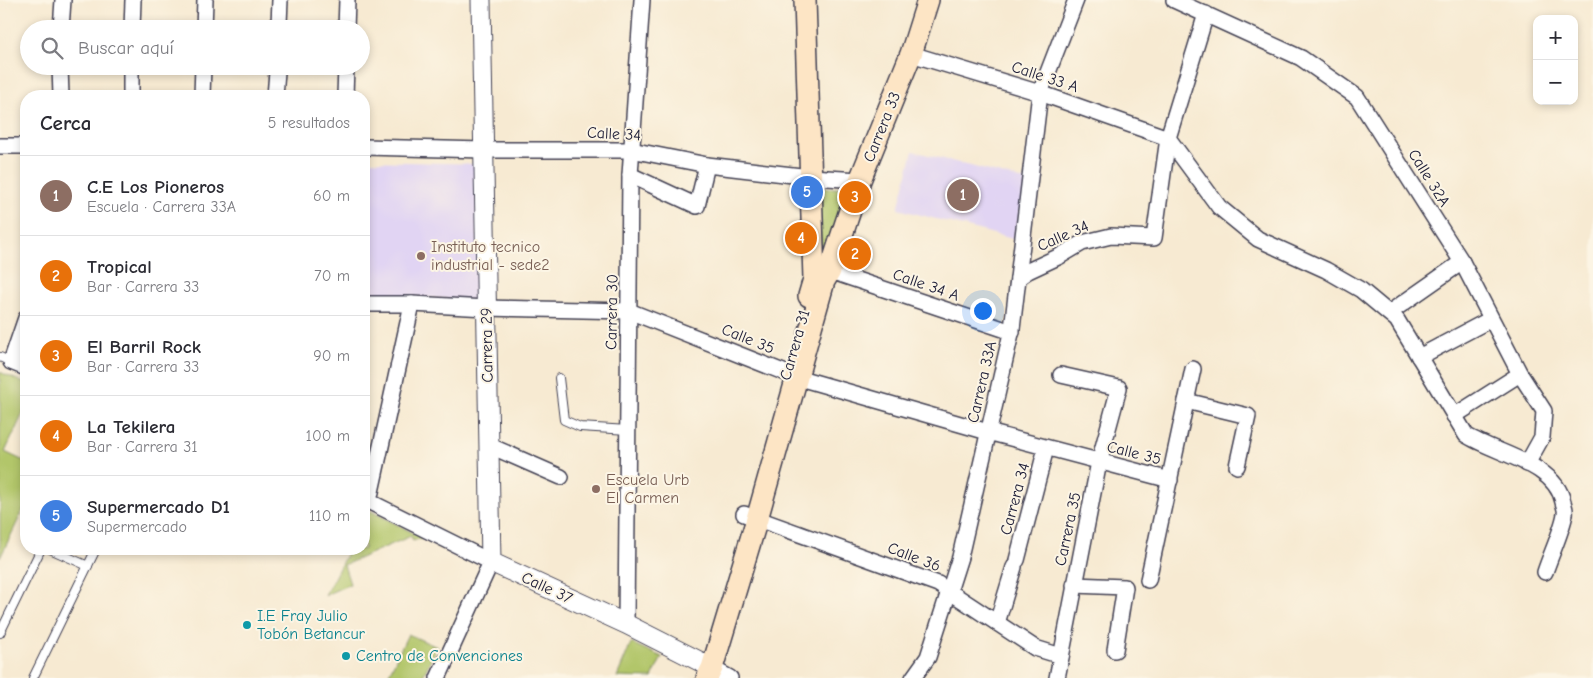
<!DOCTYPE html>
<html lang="es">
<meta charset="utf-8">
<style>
body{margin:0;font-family:"Comic Neue",sans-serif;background:#f2f2f3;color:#2b2b33}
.controls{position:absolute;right:15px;top:15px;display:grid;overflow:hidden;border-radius:10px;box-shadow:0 2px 8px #0003}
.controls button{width:45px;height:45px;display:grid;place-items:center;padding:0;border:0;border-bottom:1px solid #e1e1e2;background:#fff;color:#2b2b33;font:25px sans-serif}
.you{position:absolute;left:982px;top:310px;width:18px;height:18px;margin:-12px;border:4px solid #fff;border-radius:50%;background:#1a73e8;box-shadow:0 0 0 8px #1a73e833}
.badge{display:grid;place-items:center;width:32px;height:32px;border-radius:50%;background:#d1495b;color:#fff;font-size:16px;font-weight:700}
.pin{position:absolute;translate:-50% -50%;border:2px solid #fff;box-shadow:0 1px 5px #0006}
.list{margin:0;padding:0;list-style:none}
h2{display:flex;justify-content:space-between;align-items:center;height:65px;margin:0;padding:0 20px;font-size:21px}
h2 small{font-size:16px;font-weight:400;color:#7c7c81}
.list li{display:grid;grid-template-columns:32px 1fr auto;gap:15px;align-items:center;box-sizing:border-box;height:80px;padding:0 20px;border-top:1px solid #e1e1e2}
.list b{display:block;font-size:19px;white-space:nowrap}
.list p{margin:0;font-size:16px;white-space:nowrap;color:#7c7c81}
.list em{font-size:16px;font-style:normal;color:#7c7c81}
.icon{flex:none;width:28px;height:28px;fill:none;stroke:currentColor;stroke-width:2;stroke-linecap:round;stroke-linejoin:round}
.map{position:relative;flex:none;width:1593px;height:678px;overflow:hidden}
.search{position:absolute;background:#fff;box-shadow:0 2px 8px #0003;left:20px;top:20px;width:350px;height:55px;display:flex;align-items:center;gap:12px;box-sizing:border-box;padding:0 18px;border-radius:28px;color:#7c7c81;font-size:19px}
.panel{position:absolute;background:#fff;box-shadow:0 2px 8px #0003;left:20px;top:90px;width:350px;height:465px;border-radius:20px}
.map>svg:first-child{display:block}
.built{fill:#e1d4f3}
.green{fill:#b2c66a;stroke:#6a7452}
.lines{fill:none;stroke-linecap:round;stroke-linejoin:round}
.service-casing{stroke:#424052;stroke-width:10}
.minor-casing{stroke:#424052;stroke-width:18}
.tertiary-casing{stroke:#424052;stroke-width:21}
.secondary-casing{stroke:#424052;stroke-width:24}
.service{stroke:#fff;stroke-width:8}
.minor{stroke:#fff;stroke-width:15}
.tertiary{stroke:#fff;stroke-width:19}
.secondary{stroke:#fde5c5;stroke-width:21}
.education-dot{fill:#8d6e63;stroke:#fcf5e5;stroke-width:2}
.culture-dot{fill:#0f9aa8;stroke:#fcf5e5;stroke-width:2}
.labels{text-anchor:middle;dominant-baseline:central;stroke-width:4;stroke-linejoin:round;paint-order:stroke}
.street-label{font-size:16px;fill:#22223b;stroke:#fcf5e5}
.education-label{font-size:16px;fill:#785e54;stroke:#fcf5e5;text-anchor:start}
.culture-label{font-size:16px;fill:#0d838f;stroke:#fcf5e5;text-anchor:start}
</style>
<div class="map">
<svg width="1593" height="678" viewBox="0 0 1593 678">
<rect width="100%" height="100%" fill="#fcf5e5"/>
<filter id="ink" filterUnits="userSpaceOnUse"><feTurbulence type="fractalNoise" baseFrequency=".02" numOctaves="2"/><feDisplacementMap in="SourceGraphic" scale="10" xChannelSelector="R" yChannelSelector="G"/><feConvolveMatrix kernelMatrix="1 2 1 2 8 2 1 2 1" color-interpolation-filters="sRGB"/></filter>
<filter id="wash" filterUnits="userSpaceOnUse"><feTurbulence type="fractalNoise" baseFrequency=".0096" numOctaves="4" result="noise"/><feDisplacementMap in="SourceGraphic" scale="20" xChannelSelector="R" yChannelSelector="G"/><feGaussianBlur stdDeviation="1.12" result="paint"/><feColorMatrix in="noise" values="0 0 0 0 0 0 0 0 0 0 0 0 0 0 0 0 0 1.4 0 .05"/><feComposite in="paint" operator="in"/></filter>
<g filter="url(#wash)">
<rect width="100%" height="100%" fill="#f7ead2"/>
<g class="built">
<polygon points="913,151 1028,181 1013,239 898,209"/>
<polygon points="370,161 475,164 480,301 364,293 364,218 370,219"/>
</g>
<g class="green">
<polygon points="817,188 849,188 822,261"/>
<polygon points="0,372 26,384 26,407 5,452 26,462 26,504 0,558"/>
<polygon points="369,510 423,538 413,541 411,536 344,565 350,584 325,595 349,549 364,549 364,520"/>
<polygon points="408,634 437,647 422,678 387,678"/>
<polygon points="631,643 662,657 652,678 617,677"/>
</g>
</g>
<g filter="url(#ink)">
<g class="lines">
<defs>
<g id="service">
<polyline points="0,357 11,362"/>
<polyline points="559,378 564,420 580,427 628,430"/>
<polyline points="50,549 88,566"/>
<polyline points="0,633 41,549"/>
<polyline points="33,678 96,549"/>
</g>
<g id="minor">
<polyline points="1174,0 1301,58 1357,97 1462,262 1520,374 1544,411 1542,437 1527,464"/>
<polyline points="279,24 280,0"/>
<polyline points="61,29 63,0"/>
<polyline points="132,29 133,0"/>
<polyline points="204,29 205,0"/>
<polyline points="346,29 347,0"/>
<polyline points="911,54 1040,93 1168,138"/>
<polyline points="60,66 61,96"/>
<polyline points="131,96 131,66"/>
<polyline points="202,96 203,66"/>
<polyline points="275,96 277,72"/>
<polyline points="345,96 346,66"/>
<path d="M 1168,138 L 1219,207 L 1258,239 L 1326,270 L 1361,290 L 1397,320 L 1466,435 C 1496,454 1555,463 1563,502 C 1564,506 1566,510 1565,514 C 1562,531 1551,554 1545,572"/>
<polyline points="0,146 26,146"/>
<polyline points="364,147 484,150 631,150 707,165 810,177 860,180"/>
<polyline points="630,175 697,206 707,165"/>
<polyline points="830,271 1012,332"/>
<polyline points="1018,278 1028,271 1060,256 1082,243 1111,236 1154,238 1168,138 1206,14"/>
<polyline points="364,304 412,304 486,308 629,311 796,377 988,432 1170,480"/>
<polyline points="1389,313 1462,262"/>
<polyline points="26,318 11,362 26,368"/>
<polyline points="1419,357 1491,319"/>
<polyline points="1186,401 1248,416 1237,466"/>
<polyline points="1454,416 1520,374"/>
<polyline points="488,445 561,477"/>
<polyline points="364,499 491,562 438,678"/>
<polyline points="369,501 412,304"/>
<polyline points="744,514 938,584 1035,648 1061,656"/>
<polyline points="1017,560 1046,448"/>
<polyline points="1148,580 1193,369"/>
<polyline points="1074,585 1125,587 1115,650"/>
<polyline points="997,623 1014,567"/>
<polyline points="626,624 630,175 642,0"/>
<polyline points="703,663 730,678"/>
<polyline points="913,678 928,657 960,557 1012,329 1040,93 1076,0"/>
<polyline points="1057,678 1099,462 1119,388 1061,375"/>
</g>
<polyline id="tertiary" points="481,0 491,562 626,624 703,663"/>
<g id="secondary">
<polyline points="805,0 814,279 809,296"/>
<polyline points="707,678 712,668 757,519 824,281 830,271 860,180 911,54 928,0"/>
</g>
</defs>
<use href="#service" class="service-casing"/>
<use href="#minor" class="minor-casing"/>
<use href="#tertiary" class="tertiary-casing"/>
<use href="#secondary" class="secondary-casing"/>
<use href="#service" class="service"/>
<use href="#minor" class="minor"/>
<use href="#tertiary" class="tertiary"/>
<use href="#secondary" class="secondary"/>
</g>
</g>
<g class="education-dot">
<circle cx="421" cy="256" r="5"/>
<circle cx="596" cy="489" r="5"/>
</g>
<g class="culture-dot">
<circle cx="247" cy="625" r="5"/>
<circle cx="346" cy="656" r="5"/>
</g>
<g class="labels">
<g class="street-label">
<text transform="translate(1045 77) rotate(18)">Calle 33 A</text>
<text transform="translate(882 127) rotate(-68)">Carrera 33</text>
<text transform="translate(614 134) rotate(3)">Calle 34</text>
<text transform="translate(1429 178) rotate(58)">Calle 32A</text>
<text transform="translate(1063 236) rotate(-24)">Calle 34</text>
<text transform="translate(926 285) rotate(19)">Calle 34 A</text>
<text transform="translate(612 312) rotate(-89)">Carrera 30</text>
<text transform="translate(748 339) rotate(22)">Calle 35</text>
<text transform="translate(487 345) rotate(-91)">Carrera 29</text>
<text transform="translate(795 345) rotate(-74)">Carrera 31</text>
<text transform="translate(982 382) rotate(-77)">Carrera 33A</text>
<text transform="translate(1134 453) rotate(14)">Calle 35</text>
<text transform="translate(1015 499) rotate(-75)">Carrera 34</text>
<text transform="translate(1068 529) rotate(-78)">Carrera 35</text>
<text transform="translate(914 557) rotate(21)">Calle 36</text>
<text transform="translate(547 588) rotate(25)">Calle 37</text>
</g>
<g class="education-label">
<text x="431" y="247">Instituto tecnico<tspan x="431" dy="18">industrial - sede2</tspan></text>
<text x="606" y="480">Escuela Urb<tspan x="606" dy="18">El Carmen</tspan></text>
</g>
<g class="culture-label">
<text x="257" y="616">I.E Fray Julio<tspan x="257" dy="18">Tobón Betancur</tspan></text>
<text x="356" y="656">Centro de Convenciones</text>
</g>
</g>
</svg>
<div class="controls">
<button>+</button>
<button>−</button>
</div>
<div class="you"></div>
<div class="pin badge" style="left:963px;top:195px;background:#8d6e63">1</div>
<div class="pin badge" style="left:855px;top:254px;background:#e8710a">2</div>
<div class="pin badge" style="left:855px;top:197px;background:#e8710a">3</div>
<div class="pin badge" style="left:801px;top:238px;background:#e8710a">4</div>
<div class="pin badge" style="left:807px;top:192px;background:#3f7fe0">5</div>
<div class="search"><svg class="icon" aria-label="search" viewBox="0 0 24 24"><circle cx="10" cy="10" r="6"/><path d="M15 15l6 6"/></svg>Buscar aquí</div>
<section class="panel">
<h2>Cerca<small>5 resultados</small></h2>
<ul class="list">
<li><span class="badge" style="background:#8d6e63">1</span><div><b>C.E Los Pioneros</b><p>Escuela · Carrera 33A</p></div><em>60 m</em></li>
<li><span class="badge" style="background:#e8710a">2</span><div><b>Tropical</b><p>Bar · Carrera 33</p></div><em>70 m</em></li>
<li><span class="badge" style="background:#e8710a">3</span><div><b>El Barril Rock</b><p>Bar · Carrera 33</p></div><em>90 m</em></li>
<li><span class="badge" style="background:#e8710a">4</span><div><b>La Tekilera</b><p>Bar · Carrera 31</p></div><em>100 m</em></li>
<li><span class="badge" style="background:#3f7fe0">5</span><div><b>Supermercado D1</b><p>Supermercado</p></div><em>110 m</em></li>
</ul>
</section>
</div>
